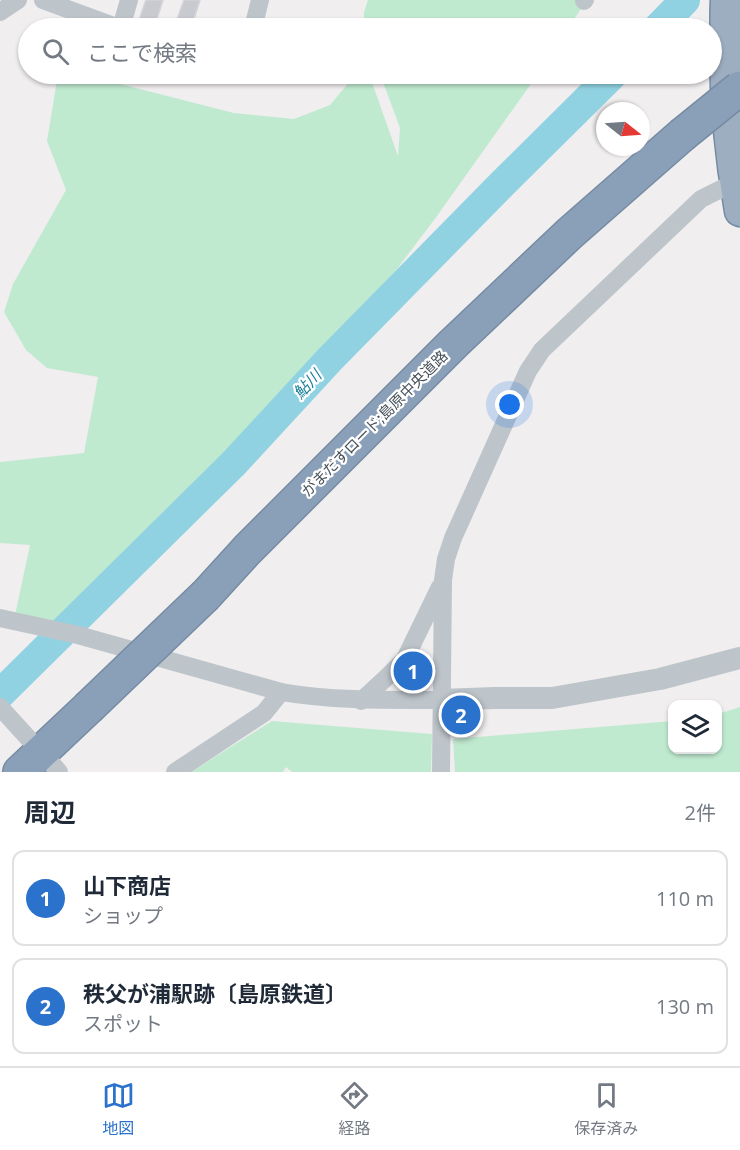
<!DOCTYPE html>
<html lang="ja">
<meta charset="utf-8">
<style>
body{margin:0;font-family:"Open Sans","Noto Sans JP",sans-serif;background:#f6f6f7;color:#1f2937}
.controls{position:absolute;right:18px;bottom:18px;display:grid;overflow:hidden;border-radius:12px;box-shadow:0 2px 4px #0004}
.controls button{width:54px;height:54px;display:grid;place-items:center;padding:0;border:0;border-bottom:2px solid #e0e1e3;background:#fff;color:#1f2937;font:30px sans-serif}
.compass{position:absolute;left:596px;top:102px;width:54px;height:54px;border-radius:50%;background:#fff;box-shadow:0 2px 4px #0004;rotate:107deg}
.you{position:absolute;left:510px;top:405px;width:21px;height:21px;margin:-15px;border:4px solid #fff;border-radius:50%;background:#1a73e8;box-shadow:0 0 0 9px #1a73e833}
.badge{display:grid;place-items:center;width:39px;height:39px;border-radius:50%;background:#2b72cd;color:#fff;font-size:20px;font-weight:700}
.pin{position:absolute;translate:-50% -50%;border:3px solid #fff;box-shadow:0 2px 6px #0006}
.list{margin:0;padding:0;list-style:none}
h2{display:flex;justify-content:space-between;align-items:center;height:78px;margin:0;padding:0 24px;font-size:26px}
h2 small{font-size:20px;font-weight:400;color:#747a83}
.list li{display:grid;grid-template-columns:39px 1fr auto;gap:18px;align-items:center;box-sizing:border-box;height:96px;margin:0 12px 12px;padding:0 12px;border:2px solid #e0e1e3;border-radius:12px}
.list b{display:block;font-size:22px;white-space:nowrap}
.list p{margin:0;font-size:20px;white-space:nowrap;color:#747a83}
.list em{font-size:20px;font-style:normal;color:#747a83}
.icon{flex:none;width:33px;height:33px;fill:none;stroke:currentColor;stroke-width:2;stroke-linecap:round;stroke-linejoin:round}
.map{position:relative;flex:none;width:740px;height:772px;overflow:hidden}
.search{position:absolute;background:#fff;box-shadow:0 2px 4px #0004;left:18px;right:18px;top:18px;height:66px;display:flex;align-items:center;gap:15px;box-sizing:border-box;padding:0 21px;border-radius:33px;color:#747a83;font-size:22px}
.sheet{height:294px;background:#fff}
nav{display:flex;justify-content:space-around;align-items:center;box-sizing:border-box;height:84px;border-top:2px solid #e0e1e3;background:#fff;font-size:16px;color:#747a83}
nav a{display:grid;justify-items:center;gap:3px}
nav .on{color:#2b72cd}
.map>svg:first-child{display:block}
.green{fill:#c0ead0}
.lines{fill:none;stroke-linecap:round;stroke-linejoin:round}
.river{stroke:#91d2e2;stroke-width:30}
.building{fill:#c9cad0;stroke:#d2d4d8;stroke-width:1.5}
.trunk-casing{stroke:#758ba3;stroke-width:33}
.motorway-casing{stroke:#758ba3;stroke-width:36}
.minor{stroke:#bdc5cb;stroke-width:18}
.tertiary{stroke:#bdc5cb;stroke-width:22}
.trunk{stroke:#9daec1;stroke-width:30}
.motorway{stroke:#8aa0b8;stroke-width:33}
.motorway-bridge-casing{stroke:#758ba3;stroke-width:36;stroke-linecap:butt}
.motorway-bridge{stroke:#8aa0b8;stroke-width:33}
.labels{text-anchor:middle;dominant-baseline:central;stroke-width:4.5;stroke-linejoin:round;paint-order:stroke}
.street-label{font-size:15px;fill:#485159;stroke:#fff}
.water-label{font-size:16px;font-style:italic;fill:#1a7f99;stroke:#fff}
</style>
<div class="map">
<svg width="740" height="772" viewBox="0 0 740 772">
<rect width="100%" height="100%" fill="#f0eeee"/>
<g class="green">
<polygon points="368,0 587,0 568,28 364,28 364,12"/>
<polygon points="58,74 81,74 234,113 294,119 330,105 356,74 369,74 398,156 400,128 380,74 538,74 437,216 397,269 352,322 297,381 224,466 182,503 60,623 15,615 30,545 0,543 0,462 84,453 98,377 47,368 26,350 4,312 13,284 66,190 47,141"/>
<polygon points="740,707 740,772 455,772 453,739 672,721 672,750 718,750 718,714"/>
<polygon points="272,721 432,734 431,772 292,772 286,767 283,772 191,772"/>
</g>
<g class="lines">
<g class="river">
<polyline points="658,28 685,0"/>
<polyline points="0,694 234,463 329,360 501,185 613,74"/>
</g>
</g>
<g class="building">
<polygon points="146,0 163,0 154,28 138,23"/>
<polygon points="184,0 200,0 191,28 174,28"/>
</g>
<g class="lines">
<defs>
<path id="trunk" d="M 726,0 C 725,15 726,31 725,46 C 725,101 730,156 740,211"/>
<g id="motorway">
<polyline points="206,595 247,550 453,344 569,234 682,135"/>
<polyline points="20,772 88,708"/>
</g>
</defs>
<use href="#trunk" class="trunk-casing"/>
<use href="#motorway" class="motorway-casing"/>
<g class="minor">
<polyline points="43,0 119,28"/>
<polyline points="584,1 585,0"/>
<polyline points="0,12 18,0"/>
<polyline points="121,28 129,0"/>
<polyline points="253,28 260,0"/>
<path d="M 0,618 L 78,635 L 281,692 C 334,701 387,700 441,700"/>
<polyline points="361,701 387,677 405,659 440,587"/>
<polyline points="0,707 29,739"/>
<polyline points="53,765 59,772"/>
<polyline points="175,772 264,713 281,692"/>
<polyline points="441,772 443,580 446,559 453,538 528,371 542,350 701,199 735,182"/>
</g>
<polyline class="tertiary" points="441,700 495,698 552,698 660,679 740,658"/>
<use href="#trunk" class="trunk"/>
<use href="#motorway" class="motorway"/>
<defs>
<g id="motorway-bridge">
<polyline points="682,135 740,88"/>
<polyline points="88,708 206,595"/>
</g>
</defs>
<use href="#motorway-bridge" class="motorway-bridge-casing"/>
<use href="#motorway-bridge" class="motorway-bridge"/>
</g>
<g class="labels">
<g class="street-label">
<text transform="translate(374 423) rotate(-45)">がまだすロード;島原中央道路</text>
</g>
<g class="water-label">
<text transform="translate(307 384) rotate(-47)">鮎川</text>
</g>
</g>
</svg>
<div class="controls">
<button><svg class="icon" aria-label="layers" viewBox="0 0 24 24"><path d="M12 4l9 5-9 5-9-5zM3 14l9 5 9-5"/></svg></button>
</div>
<svg class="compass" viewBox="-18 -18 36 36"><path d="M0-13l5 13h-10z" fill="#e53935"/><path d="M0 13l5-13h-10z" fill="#747a83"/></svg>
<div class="you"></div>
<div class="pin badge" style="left:413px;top:671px">1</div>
<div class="pin badge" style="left:461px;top:715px">2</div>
<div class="search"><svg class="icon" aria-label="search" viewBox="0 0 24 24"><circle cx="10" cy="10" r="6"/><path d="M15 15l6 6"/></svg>ここで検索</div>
</div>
<section class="sheet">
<h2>周辺<small>2件</small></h2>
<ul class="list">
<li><span class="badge">1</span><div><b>山下商店</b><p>ショップ</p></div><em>110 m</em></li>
<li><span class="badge">2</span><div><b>秩父が浦駅跡〔島原鉄道〕</b><p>スポット</p></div><em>130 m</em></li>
</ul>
</section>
<nav>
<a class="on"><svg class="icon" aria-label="map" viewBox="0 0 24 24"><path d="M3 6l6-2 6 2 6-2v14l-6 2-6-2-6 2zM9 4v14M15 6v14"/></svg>地図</a>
<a><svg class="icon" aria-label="directions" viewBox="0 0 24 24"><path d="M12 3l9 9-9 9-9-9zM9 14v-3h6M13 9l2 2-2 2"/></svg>経路</a>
<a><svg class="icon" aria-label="saved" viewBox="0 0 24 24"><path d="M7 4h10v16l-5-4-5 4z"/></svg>保存済み</a>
</nav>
